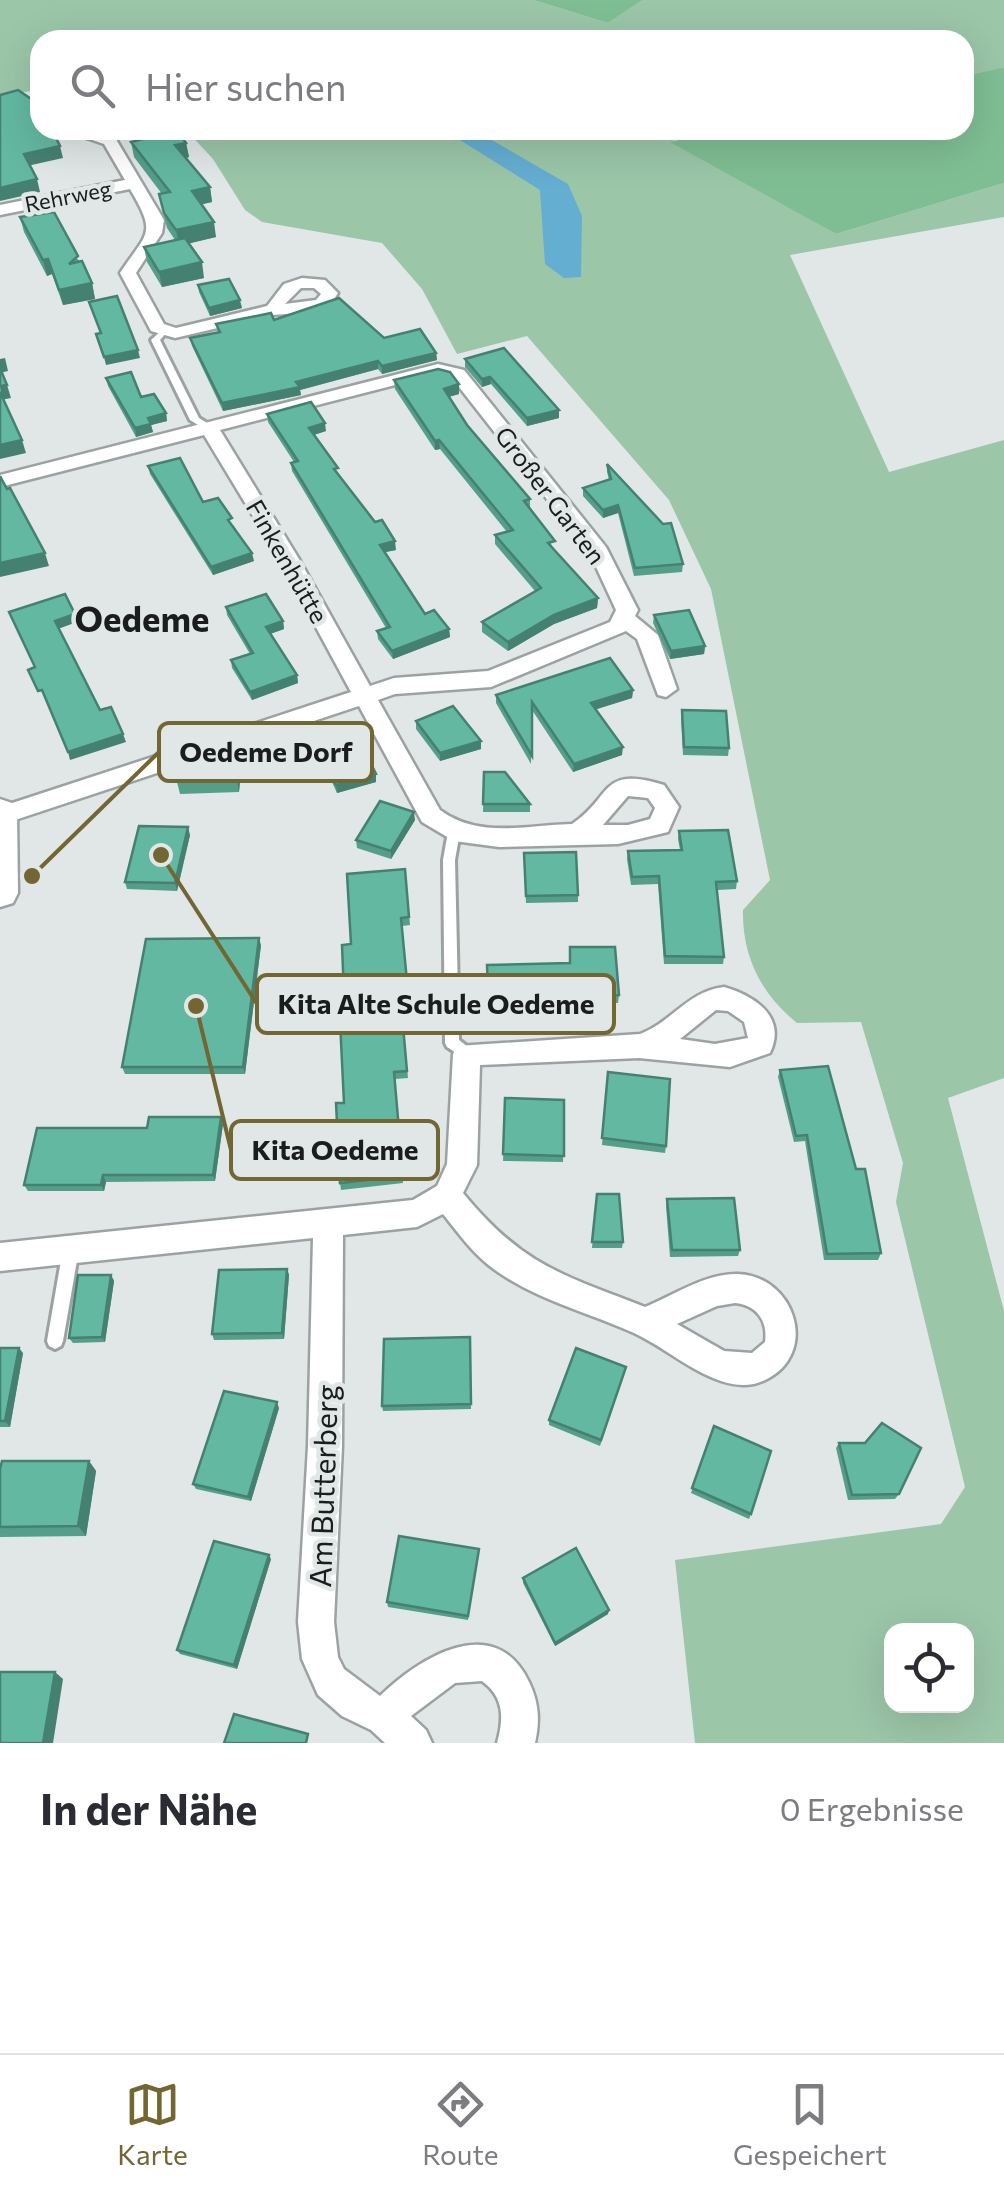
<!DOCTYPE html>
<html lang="de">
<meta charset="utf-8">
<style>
body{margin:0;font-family:Commissioner,sans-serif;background:#f2f2f3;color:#2b2b33}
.controls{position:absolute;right:30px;bottom:30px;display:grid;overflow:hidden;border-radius:20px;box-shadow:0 10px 40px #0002}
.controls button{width:90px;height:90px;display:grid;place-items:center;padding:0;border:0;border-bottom:2px solid #e1e1e2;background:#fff;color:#2b2b33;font:50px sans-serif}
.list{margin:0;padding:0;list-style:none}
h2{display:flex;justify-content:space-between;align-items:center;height:130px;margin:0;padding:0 40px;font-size:42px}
h2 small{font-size:32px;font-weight:400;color:#7c7c81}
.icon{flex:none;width:55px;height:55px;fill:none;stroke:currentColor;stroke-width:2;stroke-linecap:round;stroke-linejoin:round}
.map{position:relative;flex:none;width:1004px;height:1743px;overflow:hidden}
.search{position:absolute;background:#fff;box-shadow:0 10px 40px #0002;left:30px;right:30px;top:30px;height:110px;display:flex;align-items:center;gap:25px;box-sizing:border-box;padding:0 35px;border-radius:30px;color:#7c7c81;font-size:38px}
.sheet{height:310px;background:#fff}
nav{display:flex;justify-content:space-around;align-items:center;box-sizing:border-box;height:140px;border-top:2px solid #e1e1e2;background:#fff;font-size:28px;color:#7c7c81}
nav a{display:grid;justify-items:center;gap:5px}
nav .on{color:#726633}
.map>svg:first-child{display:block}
.green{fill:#9bc6a8;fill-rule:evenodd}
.forest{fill:#7fbe93}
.water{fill:#64aed2}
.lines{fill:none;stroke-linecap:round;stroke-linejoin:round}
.lane-casing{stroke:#9ca2a2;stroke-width:6}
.street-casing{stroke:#9ca2a2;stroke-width:5}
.secondary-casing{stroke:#9ca2a2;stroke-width:5}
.lane{fill:#fff;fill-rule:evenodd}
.street{fill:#fff;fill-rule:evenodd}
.secondary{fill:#fff;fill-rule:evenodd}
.wall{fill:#559e8a}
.shaded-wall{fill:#458171}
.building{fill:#63b8a1;stroke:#458171;stroke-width:2.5}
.labels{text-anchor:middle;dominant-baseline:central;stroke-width:9;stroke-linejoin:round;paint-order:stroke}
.far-street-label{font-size:22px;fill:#1b1d1d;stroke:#e0e7e6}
.street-label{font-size:25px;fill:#1b1d1d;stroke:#e0e7e6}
.near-street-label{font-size:30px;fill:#1b1d1d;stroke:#e0e7e6}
.district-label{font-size:35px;font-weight:bold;fill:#1b1d1d;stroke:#e0e7e6}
.leader{fill:none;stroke:#726633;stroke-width:4}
.callout-dot{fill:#726633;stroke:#e0e7e6;stroke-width:4}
.callout{fill:#e0e7e6;stroke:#726633;stroke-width:4}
.callout-label{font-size:28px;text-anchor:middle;font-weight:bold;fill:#1b1d1d}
</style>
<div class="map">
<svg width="1004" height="1743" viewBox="0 0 1004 1743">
<rect width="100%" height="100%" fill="#e0e7e6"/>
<g class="green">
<polygon points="0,0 533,0 608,23 643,0 1004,0 1004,67 964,76 964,40 40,40 40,90 0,95"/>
<path d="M 186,130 L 723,130 L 672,141 L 836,234 L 1004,183 L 1004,217 L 790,255 L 889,472 L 1004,440 L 1004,1078 L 948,1098 L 1004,1311 L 1004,1743 L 695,1743 L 675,1560 L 941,1524 L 965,1487 L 896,1202 L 903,1163 L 861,1022 L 797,1023 C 761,994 742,956 743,910 L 770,880 L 711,589 L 669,500 L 527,336 L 457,354 L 422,289 L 382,243 L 262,222 L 245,210 L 213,159 ZM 892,1630 L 966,1630 L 966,1706 L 892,1706 Z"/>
</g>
<g class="forest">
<polygon points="533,0 643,0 608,23"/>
<polygon points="1004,67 1004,183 836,234 670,142 723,130 964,130 964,76"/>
</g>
<polygon class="water" points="476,131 568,184 582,216 581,277 564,278 545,264 540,190 452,135"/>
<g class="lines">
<defs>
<g id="lane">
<polygon points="163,329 167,332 160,340 199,418 212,426 212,430 206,430 190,420 151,340"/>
<polygon points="454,827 460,832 455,860 459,1040 472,1050 474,1054 472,1058 467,1060 447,1047 445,1043 443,860 448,832"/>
<polygon points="71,1242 76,1244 79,1249 63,1341 61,1346 55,1349 49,1346 47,1341 63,1249 66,1244"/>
</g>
<g id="street">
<path d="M 63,130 L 103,134 L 103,130 L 117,130 L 117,141 L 164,220 L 162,233 L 136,273 L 164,324 L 176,328 L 267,306 L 284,284 L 302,278 L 325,280 L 338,293 L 328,308 L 311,312 L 273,315 L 175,338 L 151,331 L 120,273 C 148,231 157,235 130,189 L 0,215 L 0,205 L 125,180 L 104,144 ZM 301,288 L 314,288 L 321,294 L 316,300 L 285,304 Z"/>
<path d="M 438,364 L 464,370 L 606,547 L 638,610 L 635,616 L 658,635 L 677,689 L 666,697 L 658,695 L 637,639 L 626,631 L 491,687 L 395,694 L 378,700 L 440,810 C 479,839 526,825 572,824 C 613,797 599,765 664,785 L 679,807 L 668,832 L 618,844 L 499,847 L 454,841 L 422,822 L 359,706 L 0,825 L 0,807 L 351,692 L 279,559 L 204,435 L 0,487 L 0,475 ZM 438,374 L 452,378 L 590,554 L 616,610 L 610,622 L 488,671 L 394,678 L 370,686 L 299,559 L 220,430 ZM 628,796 L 648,798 L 655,808 L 650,819 L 628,825 L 603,825 Z"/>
<path d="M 724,987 C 755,996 787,1017 770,1053 L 730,1067 L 639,1058 L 480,1065 L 477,1165 L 463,1193 C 523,1266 561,1274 645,1307 C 674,1295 706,1273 738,1274 C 795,1276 820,1354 765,1380 C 751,1387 736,1386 721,1381 C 689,1370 664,1347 634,1333 C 587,1312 537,1300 495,1270 C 474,1255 459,1234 443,1214 L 417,1227 L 343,1235 L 342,1446 L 334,1622 L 338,1657 L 344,1669 L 380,1696 C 419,1658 495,1610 529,1682 C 539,1703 540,1721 535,1743 L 497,1743 C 504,1718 504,1697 482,1681 L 455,1683 L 411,1716 L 426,1730 L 432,1743 L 385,1743 L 371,1730 L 342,1716 L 318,1695 L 302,1659 L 298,1622 L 308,1446 L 313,1238 L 0,1271 L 0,1243 L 413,1200 L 437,1186 L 447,1164 L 453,1054 L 457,1046 L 640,1034 C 672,1022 688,991 724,987 ZM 716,1010 L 728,1011 L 744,1022 L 748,1038 L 715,1044 L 680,1039 ZM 735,1303 C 756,1305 768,1320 765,1342 L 752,1353 L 724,1351 L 677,1324 L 717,1306 Z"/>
</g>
<polygon id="secondary" points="0,799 12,803 17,812 18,893 13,903 0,907"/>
</defs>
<use href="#lane" class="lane-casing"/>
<use href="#street" class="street-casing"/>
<use href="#secondary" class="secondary-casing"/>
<use href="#lane" class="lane"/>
<use href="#street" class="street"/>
<use href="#secondary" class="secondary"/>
</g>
<g class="wall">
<polygon points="129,130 177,130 186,143 189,157 186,158 210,187 212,202 201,204 216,237 189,243 204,278 162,287 147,262 144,247 175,240 167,228 159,194 162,194 134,157 131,142 137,141"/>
<polygon points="20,217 80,261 92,283 95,299 63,305 52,274 47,276 24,232"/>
<polygon points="198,285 242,308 210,316 199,292"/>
<polygon points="274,320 384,338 436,353 437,360 382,374 378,369 300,390 301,395 223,411 192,346 190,338 218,333 216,324"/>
<polygon points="465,359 559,418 527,426 491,384 482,387 465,367"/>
<polygon points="106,378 166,413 167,421 151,425 153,432 136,437 108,386"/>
<polygon points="394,380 459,384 459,394 449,397 467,425 530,499 530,507 555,551 598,598 597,608 554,624 508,651 482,632 482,622 535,591 495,544 495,535 507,532 440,449 435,450 395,389"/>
<polygon points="267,414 326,431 314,435 339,475 396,550 385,552 425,614 449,629 450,637 393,659 378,639 377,631 386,628 292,471 291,463 294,462 268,422"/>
<polygon points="607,464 683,564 682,572 634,576 618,513 603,518 583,496 583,488 609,480 607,472"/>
<polygon points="148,466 203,502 234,526 254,561 213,575 150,474"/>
<polygon points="226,607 283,621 284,629 270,634 297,675 298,683 252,700 232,668 231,660 250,654 227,615"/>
<polygon points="654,615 705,646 704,654 670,659 653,623"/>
<polygon points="633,690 632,698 596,709 622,755 573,772 532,710 531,764 496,703 496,695"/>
<polygon points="682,710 729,748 728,756 683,755 681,718"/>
<polygon points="416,721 481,741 481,749 440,761 416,729"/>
<polygon points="317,746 376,774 376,782 337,793 319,754"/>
<polygon points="238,754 241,770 239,792 180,794 176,778"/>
<polygon points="484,772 530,804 530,812 483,812"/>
<polygon points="415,820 391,859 357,848 356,840"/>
<polygon points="679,831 737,881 736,889 717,890 724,957 723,964 664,964 658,884 631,885 627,859 628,851 680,850 678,839"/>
<polygon points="190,835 177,891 127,889 125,882"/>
<polygon points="524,853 578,895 578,902 526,903"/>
<polygon points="405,869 410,925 402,926 408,999 401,1000 408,1078 395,1079 403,1183 341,1190 340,1183 344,1103 345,1020 351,944"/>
<polygon points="261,945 245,1074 125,1074 122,1067"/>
<polygon points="570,947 619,995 618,1003 536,1003 537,1023 489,1025 487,965 569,963"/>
<polygon points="780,1070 856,1169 881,1253 878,1260 824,1260 805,1141 794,1142 778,1077"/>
<polygon points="608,1072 666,1146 665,1153 602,1145"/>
<polygon points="505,1098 564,1100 563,1162 503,1161"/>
<polygon points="223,1124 215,1181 106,1182 104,1191 28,1191 24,1185 147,1128"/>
<polygon points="597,1194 623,1242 622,1248 592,1248"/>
<polygon points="667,1199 740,1250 738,1256 670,1257 666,1206"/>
<polygon points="287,1269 289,1275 284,1339 214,1340 212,1334"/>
<polygon points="111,1275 114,1281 105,1342 73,1343 69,1338"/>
<polygon points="470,1337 471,1409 383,1411 382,1406"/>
<polygon points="0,1348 23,1353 10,1427 0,1427"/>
<polygon points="626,1367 600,1446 549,1425 549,1420"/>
<polygon points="279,1408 251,1501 196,1489 193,1484"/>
<polygon points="714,1426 751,1514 749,1519 691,1493"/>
<polygon points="839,1443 899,1494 895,1499 848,1500 836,1448"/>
<polygon points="89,1461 96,1471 86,1536 0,1537 0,1469"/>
<polygon points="479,1549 468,1620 388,1607 387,1602"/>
<polygon points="271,1559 237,1669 180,1654 177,1650"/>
<polygon points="523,1578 608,1614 555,1646 523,1583"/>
</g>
<g class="shaded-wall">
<polygon points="186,143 189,157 177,160 175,145"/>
<polygon points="60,146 63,158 27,166 24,154"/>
<polygon points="37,179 40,192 0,201 0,188"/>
<polygon points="210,187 212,202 195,206 192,191"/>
<polygon points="214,222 216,237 179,246 176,230"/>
<polygon points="48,259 52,274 47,276 43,260"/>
<polygon points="202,262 204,278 162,287 159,272"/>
<polygon points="92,283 95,299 63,305 59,290"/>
<polygon points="240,300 242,308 210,316 209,308"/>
<polygon points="138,350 140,358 106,365 104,357"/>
<polygon points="436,353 437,360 382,374 382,366"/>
<polygon points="5,358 8,371 0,373 0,359"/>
<polygon points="378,361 378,369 300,390 301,395 223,411 222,403"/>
<polygon points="490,377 491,384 482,387 482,379"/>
<polygon points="459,384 459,394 444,398 444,389"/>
<polygon points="7,385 11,398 1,400 0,386"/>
<polygon points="559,410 559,418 527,426 527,418"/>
<polygon points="166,413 167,421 151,425 153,432 136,437 135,428 148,418"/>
<polygon points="325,423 326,431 310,436 309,428"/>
<polygon points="22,440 26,453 0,459 0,445"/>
<polygon points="439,440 440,449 435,450 435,441"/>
<polygon points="618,505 618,513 603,518 603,510"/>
<polygon points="395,541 396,550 381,553 380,545"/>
<polygon points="45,553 49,566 0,577 0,563"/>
<polygon points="252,553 254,561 213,575 211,567"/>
<polygon points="598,598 597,608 554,624 508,651 508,642 554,615"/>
<polygon points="75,614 77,622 58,629 55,621"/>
<polygon points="283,621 284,629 267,635 266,627"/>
<polygon points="449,629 450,637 393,659 392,651"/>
<polygon points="705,646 704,654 670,659 671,651"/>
<polygon points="297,675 298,683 252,700 250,692"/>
<polygon points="633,690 632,698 591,711 591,703"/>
<polygon points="123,734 126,742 70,760 68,752"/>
<polygon points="481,741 481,749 440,761 440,753"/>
<polygon points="623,747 622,755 573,772 574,764"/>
<polygon points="238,754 241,770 239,792 236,776"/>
<polygon points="376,774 376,782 337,793 336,785"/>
<polygon points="414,812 415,820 391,859 391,851"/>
<polygon points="188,827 190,835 177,891 175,883"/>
<polygon points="259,938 261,945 245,1074 243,1067"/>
<polygon points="221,1117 223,1124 215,1181 213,1175"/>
<polygon points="103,1175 106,1182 104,1191 101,1185"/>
<polygon points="287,1269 289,1275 284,1339 282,1333"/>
<polygon points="111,1275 114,1281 105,1342 102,1337"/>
<polygon points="19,1348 23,1353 10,1427 5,1421"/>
<polygon points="277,1402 279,1408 251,1501 248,1497"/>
<polygon points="89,1461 96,1471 86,1536 78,1526"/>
<polygon points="269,1555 271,1559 237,1669 234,1665"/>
<polygon points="609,1610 608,1614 555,1646 555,1643"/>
<polygon points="55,1672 63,1679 53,1743 43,1743"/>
</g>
<g class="building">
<polygon points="18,90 40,105 40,130 52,130 60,146 24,154 37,179 0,188 0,95"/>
<polygon points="137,130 177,130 186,143 175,145 210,187 192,191 214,222 176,230 164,213 159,194 170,192 131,142 143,139"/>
<polygon points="54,212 78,256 69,264 82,261 92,283 59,290 48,259 43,260 20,217"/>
<polygon points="185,238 202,262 159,272 144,247"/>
<polygon points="229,279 240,300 209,308 198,285"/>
<polygon points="117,296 138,350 104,357 96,334 101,333 89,302"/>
<polygon points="339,298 384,338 420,329 436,353 382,366 378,361 296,382 300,387 222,403 190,338 220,332 216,324 271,313 274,320"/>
<polygon points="504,348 559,410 527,418 490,377 482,379 465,359"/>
<polygon points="0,368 7,385 0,386"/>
<polygon points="438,369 450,372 459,384 444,389 467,425 530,499 524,501 555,541 548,543 598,598 554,615 508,642 482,622 541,588 495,535 513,530 439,440 435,441 394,380"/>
<polygon points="131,372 141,397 154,394 166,413 148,418 151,424 135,428 106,378"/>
<polygon points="0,392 22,440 0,445"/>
<polygon points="311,402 325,423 309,428 338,468 334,469 375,522 382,520 395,541 380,545 425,614 434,610 449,629 392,651 377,631 390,627 291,463 298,461 267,414"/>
<polygon points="180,458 203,502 218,498 232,518 228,520 252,553 211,567 148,466"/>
<polygon points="607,464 663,524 671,523 683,564 635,568 618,505 603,510 583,488 611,479"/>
<polygon points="0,476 7,489 10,488 45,553 0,563"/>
<polygon points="65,594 75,614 55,621 100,710 111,707 123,734 68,752 42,690 38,691 28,670 35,667 9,612"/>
<polygon points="266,594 283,621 266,627 297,675 250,692 231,660 253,653 226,607"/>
<polygon points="689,610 705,646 671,651 654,615"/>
<polygon points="610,658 633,690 591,703 623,747 574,764 532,702 532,756 496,695"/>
<polygon points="453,706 481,741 440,753 416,721"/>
<polygon points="682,710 726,711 729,748 684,747"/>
<polygon points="357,735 376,774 336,785 317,746"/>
<polygon points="484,772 505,772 530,804 483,804"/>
<polygon points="380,801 414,812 391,851 356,840"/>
<polygon points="139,826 188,827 175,883 125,882"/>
<polygon points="728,830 737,881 716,882 724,957 665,956 659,876 632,877 628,851 682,850 679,831"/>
<polygon points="576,852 578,895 526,896 524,853"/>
<polygon points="405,869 409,917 401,918 408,992 400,992 407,1071 394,1072 403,1176 340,1183 336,1103 344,1103 340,1021 345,1020 342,945 351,944 347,874"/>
<polygon points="259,938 243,1067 122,1067 146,939"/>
<polygon points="570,947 615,947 619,995 536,996 537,1016 489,1017 487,965 570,963"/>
<polygon points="828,1066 856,1169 865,1169 881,1253 827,1254 807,1135 796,1136 780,1070"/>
<polygon points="608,1072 670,1079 666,1146 602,1138"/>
<polygon points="505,1098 564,1100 564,1156 503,1154"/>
<polygon points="149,1117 221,1117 213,1175 103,1175 101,1185 24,1185 37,1128 147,1128"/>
<polygon points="597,1194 619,1194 623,1242 592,1242"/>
<polygon points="734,1198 740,1250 672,1250 667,1199"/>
<polygon points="287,1269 282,1333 212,1334 219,1270"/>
<polygon points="78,1275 111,1275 102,1337 69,1338"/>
<polygon points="470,1337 471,1404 382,1406 384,1339"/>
<polygon points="0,1348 19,1348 5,1421 0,1421"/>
<polygon points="576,1348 626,1367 601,1440 549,1420"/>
<polygon points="224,1391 277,1402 248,1497 193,1484"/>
<polygon points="882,1423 921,1448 899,1494 852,1495 839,1443 865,1443"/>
<polygon points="714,1426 771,1451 751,1514 692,1488"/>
<polygon points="2,1461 89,1461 78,1526 0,1527 0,1469"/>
<polygon points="399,1536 479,1549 468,1616 387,1602"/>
<polygon points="214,1541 269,1555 234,1665 177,1650"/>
<polygon points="576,1548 609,1610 555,1643 523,1578"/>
<polygon points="0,1672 55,1672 43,1743 0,1743"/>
<polygon points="234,1714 308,1734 306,1743 224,1743"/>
</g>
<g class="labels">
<g class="far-street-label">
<text transform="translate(68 196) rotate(-11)">Rehrweg</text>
</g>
<g class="street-label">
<text transform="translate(551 495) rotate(53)">Großer Garten</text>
<text transform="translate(288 561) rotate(60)">Finkenhütte</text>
</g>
<g class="near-street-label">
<text transform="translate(322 1486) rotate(-88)">Am Butterberg</text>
</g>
<g class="district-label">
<text x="142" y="617">Oedeme</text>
</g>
</g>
<path class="leader" d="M32 876L159 752M161 855L257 1004M196 1006L231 1150"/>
<g class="callout-dot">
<circle cx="32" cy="876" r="10"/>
<circle cx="161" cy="855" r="10"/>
<circle cx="196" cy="1006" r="10"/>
</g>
<g class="callout">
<rect x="159" y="723" width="213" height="58" rx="10"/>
<rect x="257" y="975" width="357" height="58" rx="10"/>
<rect x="231" y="1121" width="207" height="58" rx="10"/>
</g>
<g class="callout-label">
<text x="266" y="762">Oedeme Dorf</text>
<text x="436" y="1014">Kita Alte Schule Oedeme</text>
<text x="335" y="1160">Kita Oedeme</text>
</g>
</svg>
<div class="controls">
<button><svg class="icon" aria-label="locate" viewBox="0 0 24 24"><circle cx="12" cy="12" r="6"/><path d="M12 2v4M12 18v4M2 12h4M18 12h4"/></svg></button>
</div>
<div class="search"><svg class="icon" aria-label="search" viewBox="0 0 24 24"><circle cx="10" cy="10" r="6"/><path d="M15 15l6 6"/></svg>Hier suchen</div>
</div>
<section class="sheet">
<h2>In der Nähe<small>0 Ergebnisse</small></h2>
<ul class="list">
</ul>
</section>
<nav>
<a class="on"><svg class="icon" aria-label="map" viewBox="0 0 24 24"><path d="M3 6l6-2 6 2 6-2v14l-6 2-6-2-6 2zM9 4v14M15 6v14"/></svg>Karte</a>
<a><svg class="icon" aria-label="directions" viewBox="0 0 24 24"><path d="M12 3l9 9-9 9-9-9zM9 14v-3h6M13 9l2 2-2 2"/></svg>Route</a>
<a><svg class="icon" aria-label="saved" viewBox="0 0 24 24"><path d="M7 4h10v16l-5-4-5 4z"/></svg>Gespeichert</a>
</nav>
